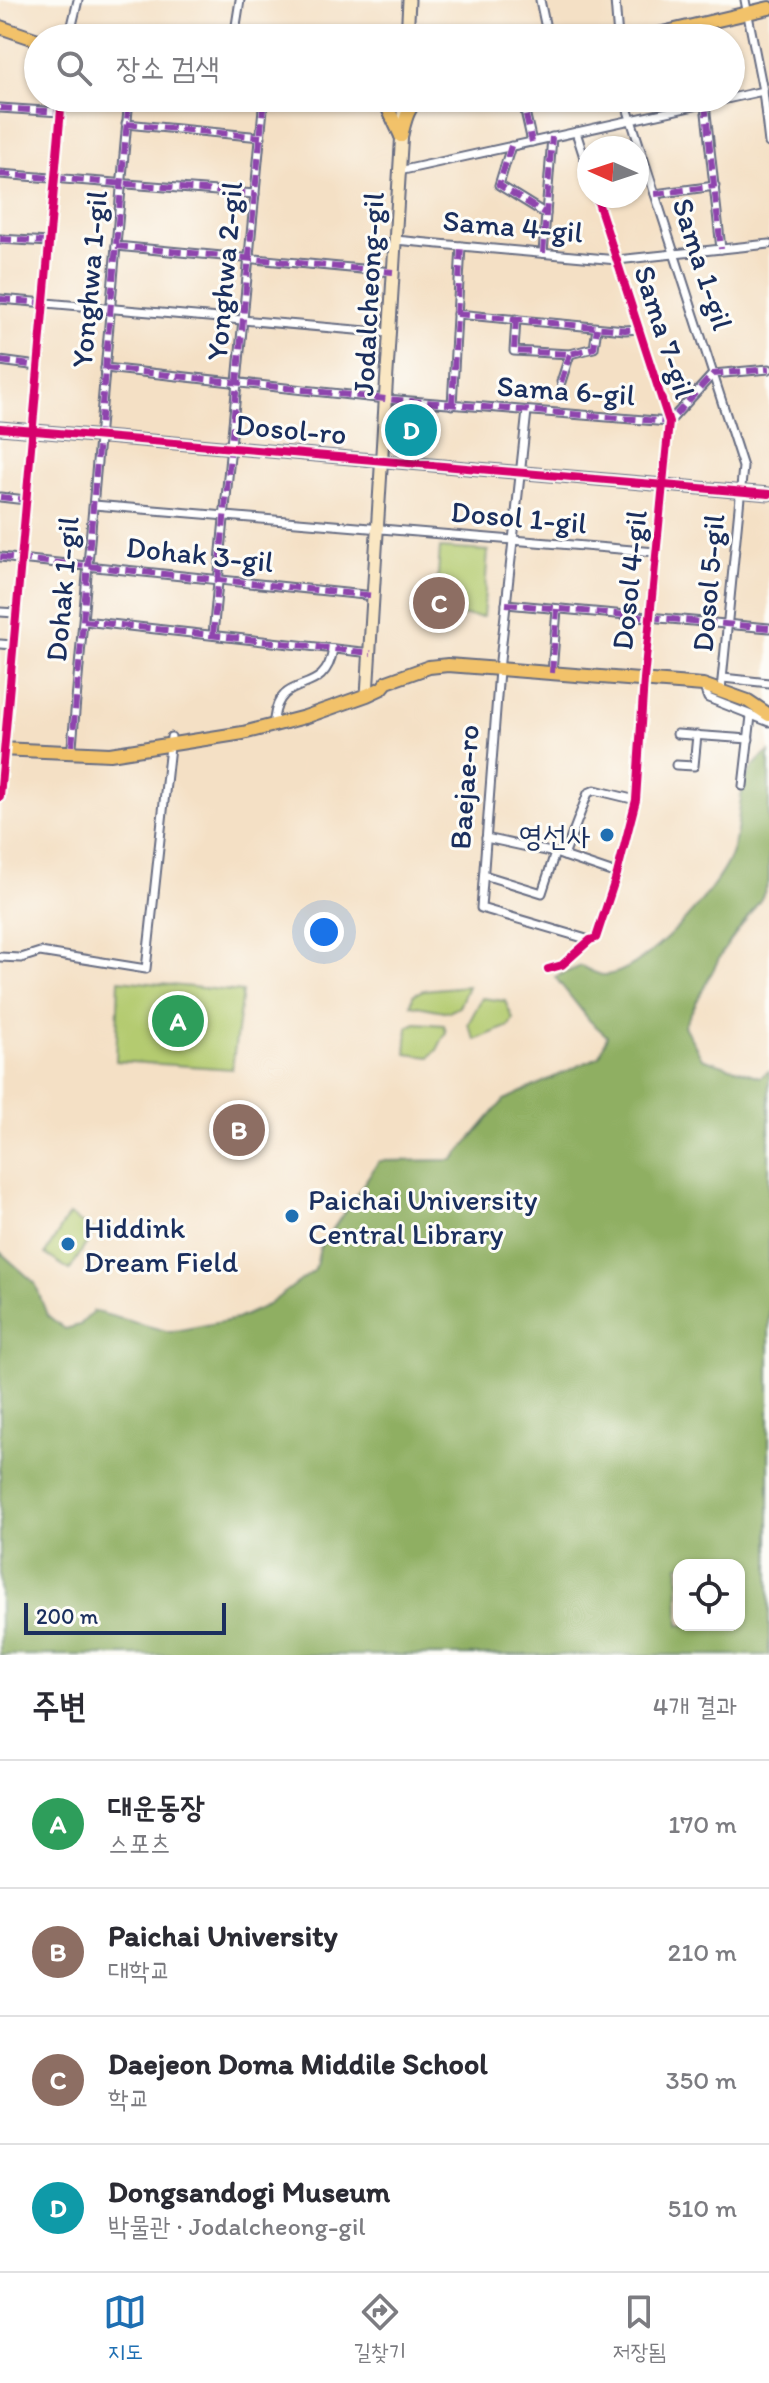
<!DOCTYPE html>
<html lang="ko">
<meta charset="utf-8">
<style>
body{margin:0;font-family:Itim,"Poor Story",sans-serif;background:#f7f7f7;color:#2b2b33}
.controls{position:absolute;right:24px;bottom:24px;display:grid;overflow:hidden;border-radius:16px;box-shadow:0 2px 6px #0004}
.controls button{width:72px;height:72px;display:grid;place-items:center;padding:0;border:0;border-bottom:2px solid #e1e1e2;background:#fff;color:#2b2b33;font:40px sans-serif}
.compass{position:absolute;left:577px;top:136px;width:72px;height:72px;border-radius:50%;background:#fff;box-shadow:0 2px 6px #0004;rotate:273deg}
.scale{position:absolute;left:24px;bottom:20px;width:202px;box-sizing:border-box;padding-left:8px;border:4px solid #1b2f5e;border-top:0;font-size:22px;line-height:28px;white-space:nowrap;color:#1b2f5e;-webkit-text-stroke:6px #fdfcf7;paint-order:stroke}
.you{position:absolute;left:324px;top:932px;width:28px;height:28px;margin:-20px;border:6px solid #fff;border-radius:50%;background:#1a73e8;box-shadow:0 0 0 12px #1a73e833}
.badge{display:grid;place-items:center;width:52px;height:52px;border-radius:50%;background:#1f6fb2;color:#fff;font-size:26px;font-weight:700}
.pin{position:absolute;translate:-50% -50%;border:4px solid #fff;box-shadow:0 2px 8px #0006}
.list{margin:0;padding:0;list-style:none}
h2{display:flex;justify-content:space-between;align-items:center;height:104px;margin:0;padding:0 32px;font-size:34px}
h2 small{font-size:26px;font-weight:400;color:#7c7c81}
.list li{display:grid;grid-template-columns:52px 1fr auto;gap:24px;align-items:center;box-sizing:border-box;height:128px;padding:0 32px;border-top:2px solid #e1e1e2}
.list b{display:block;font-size:30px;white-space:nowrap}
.list p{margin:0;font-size:26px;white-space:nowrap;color:#7c7c81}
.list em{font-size:26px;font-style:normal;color:#7c7c81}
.icon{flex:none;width:44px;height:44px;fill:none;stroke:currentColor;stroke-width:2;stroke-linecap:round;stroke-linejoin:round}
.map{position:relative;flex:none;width:769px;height:1655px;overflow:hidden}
.search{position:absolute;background:#fff;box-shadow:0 2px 6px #0004;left:24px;right:24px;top:24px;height:88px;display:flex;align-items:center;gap:20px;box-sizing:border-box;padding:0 28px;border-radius:44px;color:#7c7c81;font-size:30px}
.sheet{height:616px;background:#fff}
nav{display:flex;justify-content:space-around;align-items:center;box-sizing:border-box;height:112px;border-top:2px solid #e1e1e2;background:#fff;font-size:22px;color:#7c7c81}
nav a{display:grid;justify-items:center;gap:4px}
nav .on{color:#1f6fb2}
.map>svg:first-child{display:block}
.green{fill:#b4cb6f;stroke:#687d66;stroke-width:2}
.forest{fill:#8faf62;stroke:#556f60;stroke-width:2;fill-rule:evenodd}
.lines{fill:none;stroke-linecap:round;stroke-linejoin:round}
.street-casing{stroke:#676d82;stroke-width:11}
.secondary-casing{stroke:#676d82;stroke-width:15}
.primary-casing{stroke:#676d82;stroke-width:16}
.street{stroke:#fff;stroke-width:7}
.secondary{stroke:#fae7c3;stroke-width:11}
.primary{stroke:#f2c26a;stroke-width:12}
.quiet{stroke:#8e44ad;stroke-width:6;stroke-dasharray:12 6;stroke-linecap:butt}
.cycleway-casing{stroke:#fdfcf7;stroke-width:13}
.cycleway{stroke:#d6006c;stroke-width:8}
.poi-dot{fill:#1f6fb2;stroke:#fdfcf7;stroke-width:3}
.labels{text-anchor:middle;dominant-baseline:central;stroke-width:6;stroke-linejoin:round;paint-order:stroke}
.street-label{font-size:30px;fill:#1b2f5e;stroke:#fdfcf7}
.poi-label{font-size:30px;fill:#1b2f5e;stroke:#fdfcf7;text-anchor:start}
</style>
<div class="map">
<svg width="769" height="1655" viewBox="0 0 769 1655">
<rect width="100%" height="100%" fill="#fdfcf7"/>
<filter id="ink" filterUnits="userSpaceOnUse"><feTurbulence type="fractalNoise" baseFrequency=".0125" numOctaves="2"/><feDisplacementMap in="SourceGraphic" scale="16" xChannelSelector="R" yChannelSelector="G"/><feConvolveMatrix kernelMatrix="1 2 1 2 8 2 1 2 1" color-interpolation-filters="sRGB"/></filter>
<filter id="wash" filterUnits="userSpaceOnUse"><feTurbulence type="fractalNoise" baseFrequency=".006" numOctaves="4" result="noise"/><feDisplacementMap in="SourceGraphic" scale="32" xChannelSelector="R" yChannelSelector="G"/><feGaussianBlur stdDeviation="1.8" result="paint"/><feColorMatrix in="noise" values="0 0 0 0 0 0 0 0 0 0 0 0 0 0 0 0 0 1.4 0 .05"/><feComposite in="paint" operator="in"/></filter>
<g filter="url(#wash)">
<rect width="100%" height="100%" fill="#f4e0c5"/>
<g class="green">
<polygon points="440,548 488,551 483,617 435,614"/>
<polygon points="119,980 242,992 232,1069 116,1061"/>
<polygon points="468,986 459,1007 449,1012 411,1005 413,995 423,990"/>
<polygon points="482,998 505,1001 513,1019 509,1026 475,1040 468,1024"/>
<polygon points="416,1023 444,1025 446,1032 437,1050 430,1057 406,1054 408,1027"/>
<polygon points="69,1215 94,1231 70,1270 45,1254"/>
</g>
<path class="forest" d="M 769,752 L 769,882 L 761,899 L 723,951 L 684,1026 L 702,1058 L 760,1077 L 769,1071 L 769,1655 L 0,1655 L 0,1252 L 35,1283 L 47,1315 L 65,1329 L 80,1325 L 93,1311 L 170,1332 L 237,1319 L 268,1305 L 315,1270 L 320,1248 L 379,1161 L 453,1160 L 504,1100 L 600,1056 L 607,1036 L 590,1021 L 555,977 L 581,966 C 588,969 597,975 604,975 C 644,974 715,892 730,857 C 747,817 728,780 769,752 ZM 679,1565 L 739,1565 L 739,1625 L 679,1625 Z"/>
</g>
<g filter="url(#ink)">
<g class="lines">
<defs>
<g id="street">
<polyline points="540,0 548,38"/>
<polyline points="615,0 618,38"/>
<polyline points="745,0 763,91 769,143"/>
<polyline points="69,38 78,0"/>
<polyline points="234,38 240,0"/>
<polyline points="522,98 532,142"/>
<polyline points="624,98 743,467 721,690"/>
<polyline points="705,104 721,249"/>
<polyline points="0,108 60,112"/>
<polyline points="126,124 261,137"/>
<polyline points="576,132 589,173"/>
<polyline points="511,146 499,185 546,214"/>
<polyline points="399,171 763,91"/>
<polyline points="0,174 255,194"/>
<polyline points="655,194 715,186"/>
<polyline points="0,239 49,242"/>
<polyline points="395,240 617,260 769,244"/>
<polyline points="116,246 393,272"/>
<polyline points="543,253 552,137"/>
<polyline points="0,299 390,333"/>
<polyline points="457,314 625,330 639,329"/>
<polyline points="516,319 514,351 570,354 594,348 597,328"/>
<polyline points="0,361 38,366"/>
<polyline points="105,368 386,399 669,422 713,374 769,369"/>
<polyline points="561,382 570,354"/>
<polyline points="452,405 461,246"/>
<polyline points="527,411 499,670 481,908 590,940"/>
<polyline points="0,497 26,500"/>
<polyline points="94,505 656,552"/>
<polyline points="0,557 374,596"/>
<polyline points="506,604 769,628"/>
<polyline points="0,612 16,613"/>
<polyline points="84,621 371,653"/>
<polyline points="213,635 264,98"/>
<polyline points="0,644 13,645"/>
<polyline points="552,673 557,609"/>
<polyline points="723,678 769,683"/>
<polyline points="703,685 708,698 769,722"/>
<path d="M 274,719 C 280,669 325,701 333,649"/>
<polyline points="677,734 749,739"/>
<polyline points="72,746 129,98"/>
<polyline points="676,765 694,766 697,735"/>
<polyline points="743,786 751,716"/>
<polyline points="0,797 62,98"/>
<polyline points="486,838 555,853 617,874"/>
<polyline points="564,856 588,793 595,790 636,800"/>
<polyline points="484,875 542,893 555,853"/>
<polyline points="0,957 21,958 40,952 146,969 171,737"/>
<polyline points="548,969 562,965 590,940 596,938 617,874 636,800 644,679 669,422 596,196"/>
</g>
<g id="secondary">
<polyline points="407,38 409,0"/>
<polyline points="0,428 769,494"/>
<polyline points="367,695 404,98"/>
</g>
<g id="primary">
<polyline points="0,27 38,40"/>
<polyline points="641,38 769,8"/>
<polyline points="379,98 385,102 401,136"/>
<path d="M 401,136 C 405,121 407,107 420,98"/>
<polyline points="0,749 110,754 243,733 305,717 367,695 382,688 387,682 429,667 448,665 703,685 748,701 769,715"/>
</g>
</defs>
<use href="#street" class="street-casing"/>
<use href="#secondary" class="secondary-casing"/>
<use href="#primary" class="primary-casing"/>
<use href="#street" class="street"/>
<use href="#secondary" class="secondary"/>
<use href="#primary" class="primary"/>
<g class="quiet">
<polyline points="522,98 532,142"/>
<polyline points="705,104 721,249"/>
<polyline points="0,108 60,112"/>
<polyline points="126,124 261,137"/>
<polyline points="511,146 499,185 546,214"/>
<polyline points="0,174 255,194"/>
<polyline points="655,194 715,186"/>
<polyline points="0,239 49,242"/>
<polyline points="116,246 393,272"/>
<polyline points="543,253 552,137"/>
<polyline points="0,299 43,303"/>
<polyline points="457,314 625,330 639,329"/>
<polyline points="516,319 514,351 570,354 594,348 597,328"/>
<polyline points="0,361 38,366"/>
<polyline points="105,368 386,399 669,422 713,374 769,369"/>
<polyline points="561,382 570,354"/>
<polyline points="452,405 461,246"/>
<polyline points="0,497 26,500"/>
<polyline points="0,557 374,596"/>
<polyline points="506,604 769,628"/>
<polyline points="84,621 371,653"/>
<polyline points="213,635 264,98"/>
<polyline points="552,673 557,609"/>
<polyline points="72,746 129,98"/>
</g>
<defs>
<g id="cycleway">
<polyline points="0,428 769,494"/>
<polyline points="0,797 62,98"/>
<polyline points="548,969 562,965 590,940 596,938 617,874 636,800 644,679 669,422 596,196"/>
</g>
</defs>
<use href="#cycleway" class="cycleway-casing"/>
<use href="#cycleway" class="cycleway"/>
</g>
</g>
<g class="poi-dot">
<circle cx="607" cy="835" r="8"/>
<circle cx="292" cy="1216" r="8"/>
<circle cx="68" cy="1244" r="8"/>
</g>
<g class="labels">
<g class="street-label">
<text transform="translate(513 226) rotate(5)">Sama 4-gil</text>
<text transform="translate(703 264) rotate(72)">Sama 1-gil</text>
<text transform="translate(224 271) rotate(-85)">Yonghwa 2-gil</text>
<text transform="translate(89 279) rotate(-85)">Yonghwa 1-gil</text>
<text transform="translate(368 294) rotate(-87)">Jodalcheong-gil</text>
<text transform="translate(665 332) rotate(72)">Sama 7-gil</text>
<text transform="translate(566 390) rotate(4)">Sama 6-gil</text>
<text transform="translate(291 429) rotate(5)">Dosol-ro</text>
<text transform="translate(519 517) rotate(5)">Dosol 1-gil</text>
<text transform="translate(200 554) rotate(6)">Dohak 3-gil</text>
<text transform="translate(629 580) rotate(-84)">Dosol 4-gil</text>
<text transform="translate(708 583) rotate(-85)">Dosol 5-gil</text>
<text transform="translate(62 589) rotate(-85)">Dohak 1-gil</text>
<text transform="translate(464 787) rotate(-86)">Baejae-ro</text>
</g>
<g class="poi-label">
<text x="591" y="835" text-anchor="end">영선사</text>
<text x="308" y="1199">Paichai University<tspan x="308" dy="34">Central Library</tspan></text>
<text x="84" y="1227">Hiddink<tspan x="84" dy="34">Dream Field</tspan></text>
</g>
</g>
</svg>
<div class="controls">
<button><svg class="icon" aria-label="locate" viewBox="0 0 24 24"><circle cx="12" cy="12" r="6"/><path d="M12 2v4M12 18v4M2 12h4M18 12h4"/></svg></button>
</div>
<svg class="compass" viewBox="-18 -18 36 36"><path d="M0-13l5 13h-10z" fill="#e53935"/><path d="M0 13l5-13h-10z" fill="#7c7c81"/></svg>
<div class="scale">200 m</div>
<div class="you"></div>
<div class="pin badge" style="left:178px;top:1021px;background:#2e9e5b">A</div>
<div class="pin badge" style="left:239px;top:1130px;background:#8d6e63">B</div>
<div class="pin badge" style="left:439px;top:603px;background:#8d6e63">C</div>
<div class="pin badge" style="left:411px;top:430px;background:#0f9aa8">D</div>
<div class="search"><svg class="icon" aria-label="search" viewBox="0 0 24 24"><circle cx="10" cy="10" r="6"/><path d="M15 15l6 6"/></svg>장소 검색</div>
</div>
<section class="sheet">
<h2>주변<small>4개 결과</small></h2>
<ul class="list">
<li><span class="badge" style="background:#2e9e5b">A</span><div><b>대운동장</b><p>스포츠</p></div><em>170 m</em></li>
<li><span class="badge" style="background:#8d6e63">B</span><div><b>Paichai University</b><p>대학교</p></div><em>210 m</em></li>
<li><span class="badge" style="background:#8d6e63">C</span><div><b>Daejeon Doma Middile School</b><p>학교</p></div><em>350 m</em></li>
<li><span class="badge" style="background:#0f9aa8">D</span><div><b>Dongsandogi Museum</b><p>박물관 · Jodalcheong-gil</p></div><em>510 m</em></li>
</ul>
</section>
<nav>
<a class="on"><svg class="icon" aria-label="map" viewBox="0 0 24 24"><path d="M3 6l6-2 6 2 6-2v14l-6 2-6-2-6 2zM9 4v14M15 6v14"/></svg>지도</a>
<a><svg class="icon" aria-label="directions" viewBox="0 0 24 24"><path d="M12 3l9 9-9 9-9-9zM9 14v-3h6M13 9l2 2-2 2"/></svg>길찾기</a>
<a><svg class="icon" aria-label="saved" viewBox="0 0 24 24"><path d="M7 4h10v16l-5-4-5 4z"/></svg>저장됨</a>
</nav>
